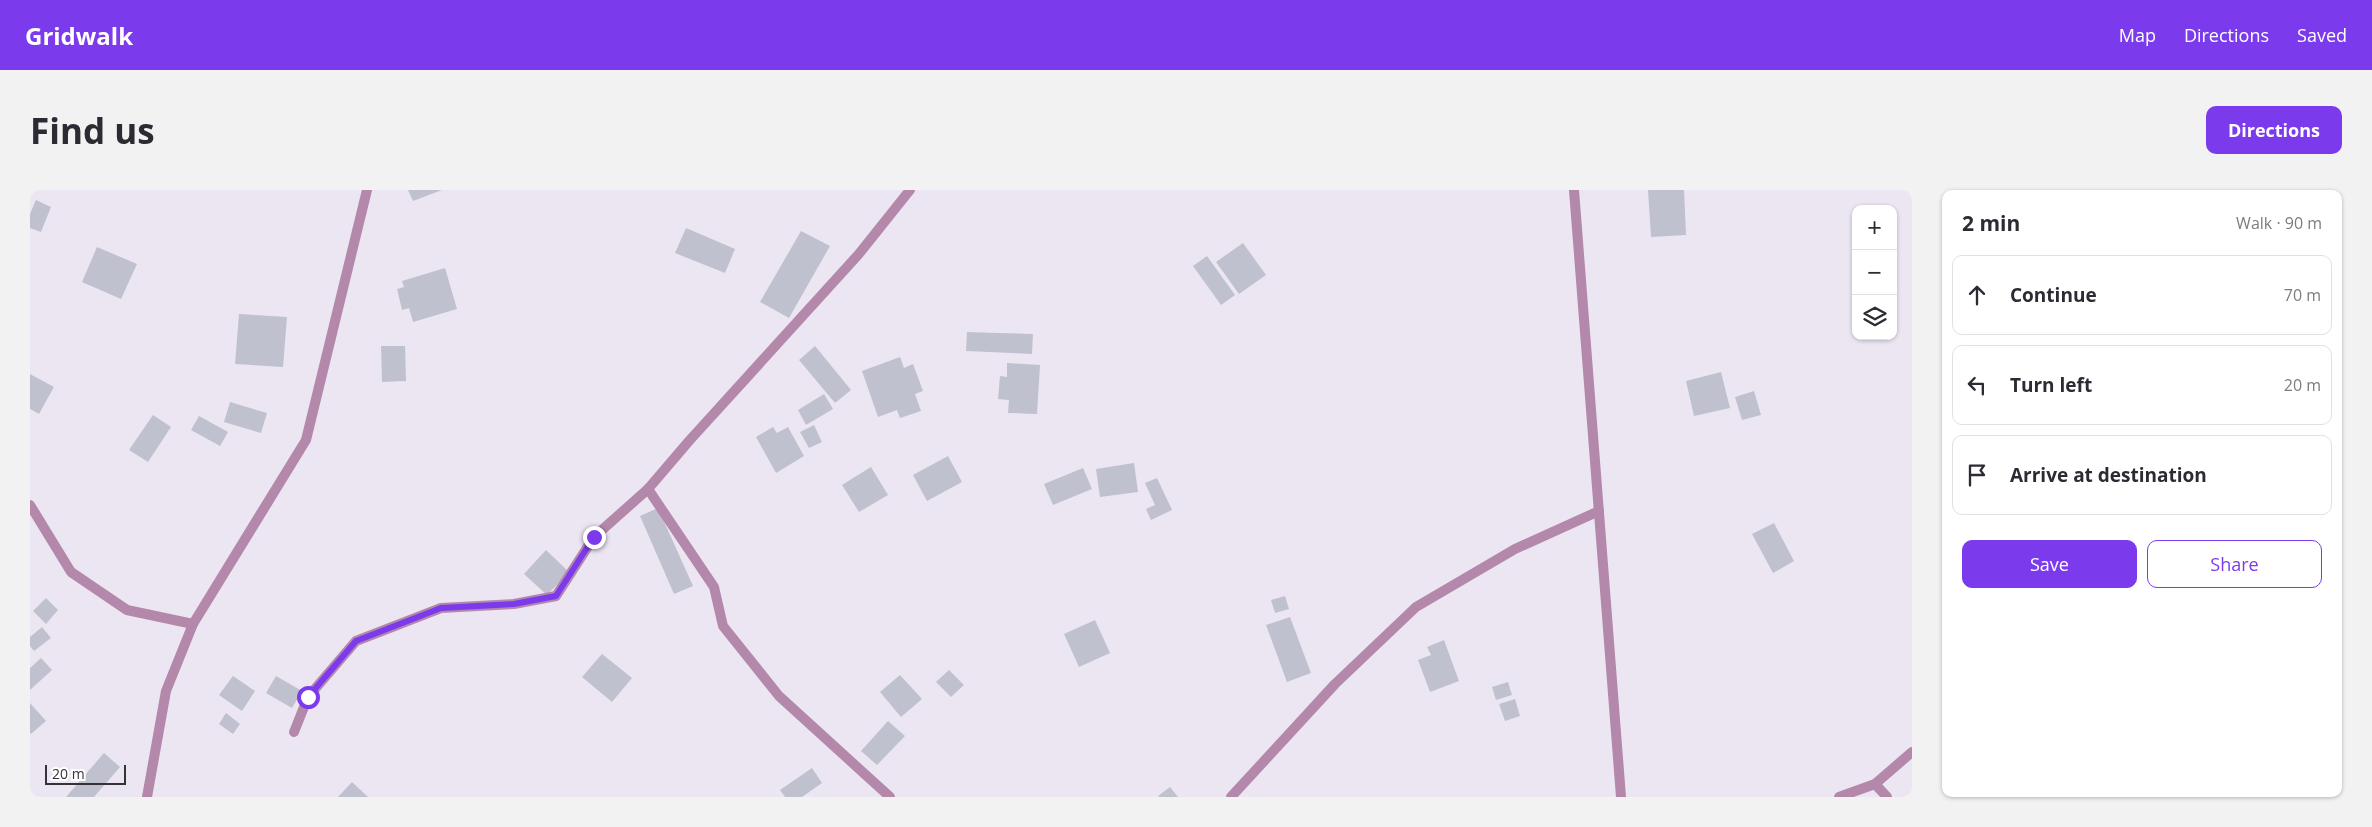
<!DOCTYPE html>
<meta charset="utf-8">
<style>
body{margin:0;font-family:"Open Sans",sans-serif;background:#f2f2f3;color:#2b2b33}
.controls{position:absolute;right:15px;top:15px;display:grid;overflow:hidden;border-radius:10px;box-shadow:0 1px 4px #0004}
.controls button{width:45px;height:45px;display:grid;place-items:center;padding:0;border:0;border-bottom:1px solid #e1e1e2;background:#fff;color:#2b2b33;font:25px sans-serif}
.scale{position:absolute;left:15px;bottom:12px;width:81px;box-sizing:border-box;padding-left:5px;border:2px solid #363338;border-top:0;font-size:14px;line-height:18px;white-space:nowrap;color:#363338;-webkit-text-stroke:4px #fff;paint-order:stroke}
.stop{position:absolute;width:15px;height:15px;margin:-11px;border:4px solid #7c3aed;border-radius:50%;background:#fff}
.stop.end{background:#7c3aed;border-color:#fff;box-shadow:0 1px 5px #0008}
.list{margin:0;padding:0;list-style:none}
h2{display:flex;justify-content:space-between;align-items:center;height:65px;margin:0;padding:0 20px;font-size:21px}
h2 small{font-size:16px;font-weight:400;color:#7c7c81}
.list li{display:grid;grid-template-columns:32px 1fr auto;gap:15px;align-items:center;box-sizing:border-box;height:80px;margin:0 10px 10px;padding:0 10px;border:1px solid #e1e1e2;border-radius:10px}
.list b{display:block;font-size:19px;white-space:nowrap}
.list em{font-size:16px;font-style:normal;color:#7c7c81}
.actions{display:flex;gap:10px;padding:15px 20px}
.actions a{flex:1;padding:11px 0;border:1px solid #7c3aed;border-radius:10px;text-align:center;font-size:18px;color:#7c3aed}
.actions .main{background:#7c3aed;color:#fff}
.icon{flex:none;width:28px;height:28px;fill:none;stroke:currentColor;stroke-width:2;stroke-linecap:round;stroke-linejoin:round}
.map{position:relative;flex:none;width:1882px;height:607px;overflow:hidden;border-radius:10px}
header{display:flex;align-items:center;gap:30px;box-sizing:border-box;height:70px;padding:0 25px;background:#7c3aed;color:#fff}
header strong{font-size:24px}
nav{display:flex;gap:28px;margin-inline-start:auto;font-size:18px}
.intro{display:flex;align-items:center;justify-content:space-between;box-sizing:border-box;height:120px;padding:0 30px}
h1{margin:0;font-size:35px}
.button{padding:12px 22px;border-radius:10px;background:#7c3aed;color:#fff;font-size:18px;font-weight:700}
main{display:flex;gap:30px;padding:0 30px}
aside{flex:1;background:#fff;border-radius:10px;box-shadow:0 1px 4px #0004}
.map>svg:first-child{display:block}
.building{fill:#c0c1ce}
.lines{fill:none;stroke-linecap:round;stroke-linejoin:round}
.minor{stroke:#b488aa;stroke-width:10}
.tertiary{stroke:#b488aa;stroke-width:10}
.route{stroke:#7c3aed;stroke-width:6}
</style>
<header>
<strong>Gridwalk</strong>
<nav><a>Map</a><a>Directions</a><a>Saved</a></nav>
</header>
<div class="intro"><h1>Find us</h1><a class="button">Directions</a></div>
<main>
<div class="map">
<svg width="1882" height="607" viewBox="0 0 1882 607">
<rect width="100%" height="100%" fill="#ece6f3"/>
<g class="building">
<polygon points="378,0 412,0 383,11"/>
<polygon points="1618,0 1654,0 1656,45 1621,47"/>
<polygon points="6,10 21,17 11,42 0,38 0,24"/>
<polygon points="656,38 705,59 695,83 645,63"/>
<polygon points="771,41 800,56 759,128 730,112"/>
<polygon points="1213,53 1236,85 1209,104 1186,72"/>
<polygon points="67,57 107,74 91,109 52,92"/>
<polygon points="1177,66 1205,105 1191,115 1163,76"/>
<polygon points="415,78 427,119 383,132 379,118 372,120 367,99 374,97 372,91"/>
<polygon points="209,124 257,127 253,177 205,174"/>
<polygon points="937,142 1003,144 1002,164 936,161"/>
<polygon points="351,156 375,156 376,191 352,192"/>
<polygon points="785,156 821,200 805,213 769,170"/>
<polygon points="870,167 874,178 883,174 893,201 885,204 891,221 870,228 867,220 848,227 832,181"/>
<polygon points="977,173 1010,175 1007,224 978,223 979,210 968,209 970,186 977,187"/>
<polygon points="1691,182 1700,218 1664,226 1656,191"/>
<polygon points="0,184 24,197 9,224 0,219"/>
<polygon points="1724,201 1731,225 1712,230 1705,207"/>
<polygon points="794,204 803,219 776,235 768,220"/>
<polygon points="200,212 237,223 231,243 194,232"/>
<polygon points="123,225 141,237 118,272 99,260"/>
<polygon points="169,226 198,242 190,256 161,240"/>
<polygon points="784,235 792,252 779,258 770,242"/>
<polygon points="743,237 747,243 758,237 774,266 746,283 726,247"/>
<polygon points="918,266 932,292 897,311 883,285"/>
<polygon points="1104,273 1108,302 1070,307 1066,279"/>
<polygon points="841,277 858,305 829,322 812,295"/>
<polygon points="1053,278 1062,299 1023,315 1014,294"/>
<polygon points="1127,288 1142,320 1121,330 1116,319 1125,315 1115,293"/>
<polygon points="628,318 663,396 644,404 610,326"/>
<polygon points="1744,333 1764,371 1743,383 1722,344"/>
<polygon points="516,360 539,382 517,405 494,384"/>
<polygon points="1255,406 1259,419 1245,423 1241,410"/>
<polygon points="16,408 28,420 16,434 3,421"/>
<polygon points="1260,427 1281,483 1257,492 1236,435"/>
<polygon points="1065,430 1080,463 1049,477 1034,444"/>
<polygon points="12,437 21,448 4,461 0,456 0,447"/>
<polygon points="1414,450 1429,491 1400,502 1388,470 1401,465 1397,457"/>
<polygon points="572,464 602,488 582,512 552,487"/>
<polygon points="11,468 22,480 0,500 0,478"/>
<polygon points="919,480 934,495 921,507 906,492"/>
<polygon points="870,485 892,509 871,527 850,502"/>
<polygon points="203,486 225,501 212,521 189,505"/>
<polygon points="246,486 272,501 262,518 236,503"/>
<polygon points="1478,492 1482,505 1466,510 1462,497"/>
<polygon points="1485,509 1490,526 1475,531 1469,514"/>
<polygon points="0,513 16,531 1,544 0,543"/>
<polygon points="196,523 210,534 203,544 189,534"/>
<polygon points="858,531 875,546 847,575 831,561"/>
<polygon points="74,563 90,577 64,607 36,607"/>
<polygon points="782,578 792,593 772,607 755,607 750,600"/>
<polygon points="322,592 338,607 308,607"/>
<polygon points="1140,597 1148,607 1129,607 1128,606"/>
</g>
<g class="lines">
<g class="minor">
<polyline points="0,315 41,382 97,420 163,434"/>
<polyline points="264,542 278,507 326,451 411,418 484,414 526,406 564,347 618,299"/>
<polyline points="1845,594 1857,607"/>
<polyline points="117,607 136,501 163,434 276,250 337,0"/>
<polyline points="860,607 749,506 693,436 684,397 618,299 659,251 828,65 880,0"/>
<polyline points="1201,607 1305,494 1386,417 1485,359 1569,321"/>
<polyline points="1809,607 1845,594 1882,562"/>
</g>
<polyline class="tertiary" points="1544,0 1591,607"/>
</g>
<g class="lines">
<polyline class="route" points="278,507 326,451 411,418 484,414 526,406 564,347"/>
</g>
</svg>
<div class="controls">
<button>+</button>
<button>−</button>
<button><svg class="icon" aria-label="layers" viewBox="0 0 24 24"><path d="M12 4l9 5-9 5-9-5zM3 14l9 5 9-5"/></svg></button>
</div>
<div class="scale">20 m</div>
<div class="stop" style="left:278px;top:507px"></div>
<div class="stop end" style="left:564px;top:347px"></div>
</div>
<aside>
<h2>2 min<small>Walk · 90 m</small></h2>
<ul class="list">
<li><svg class="icon" aria-label="ahead" viewBox="0 0 24 24"><path d="M12 20V5M6 11l6-6 6 6"/></svg><div><b>Continue</b></div><em>70 m</em></li>
<li><svg class="icon" aria-label="left" viewBox="0 0 24 24"><path d="M17 20v-9H6M10 6l-5 5 5 5"/></svg><div><b>Turn left</b></div><em>20 m</em></li>
<li><svg class="icon" aria-label="arrive" viewBox="0 0 24 24"><path d="M6 21V4h12l-3 4 3 4H6"/></svg><div><b>Arrive at destination</b></div></li>
</ul>
<div class="actions"><a class="main">Save</a><a>Share</a></div>
</aside>
</main>
